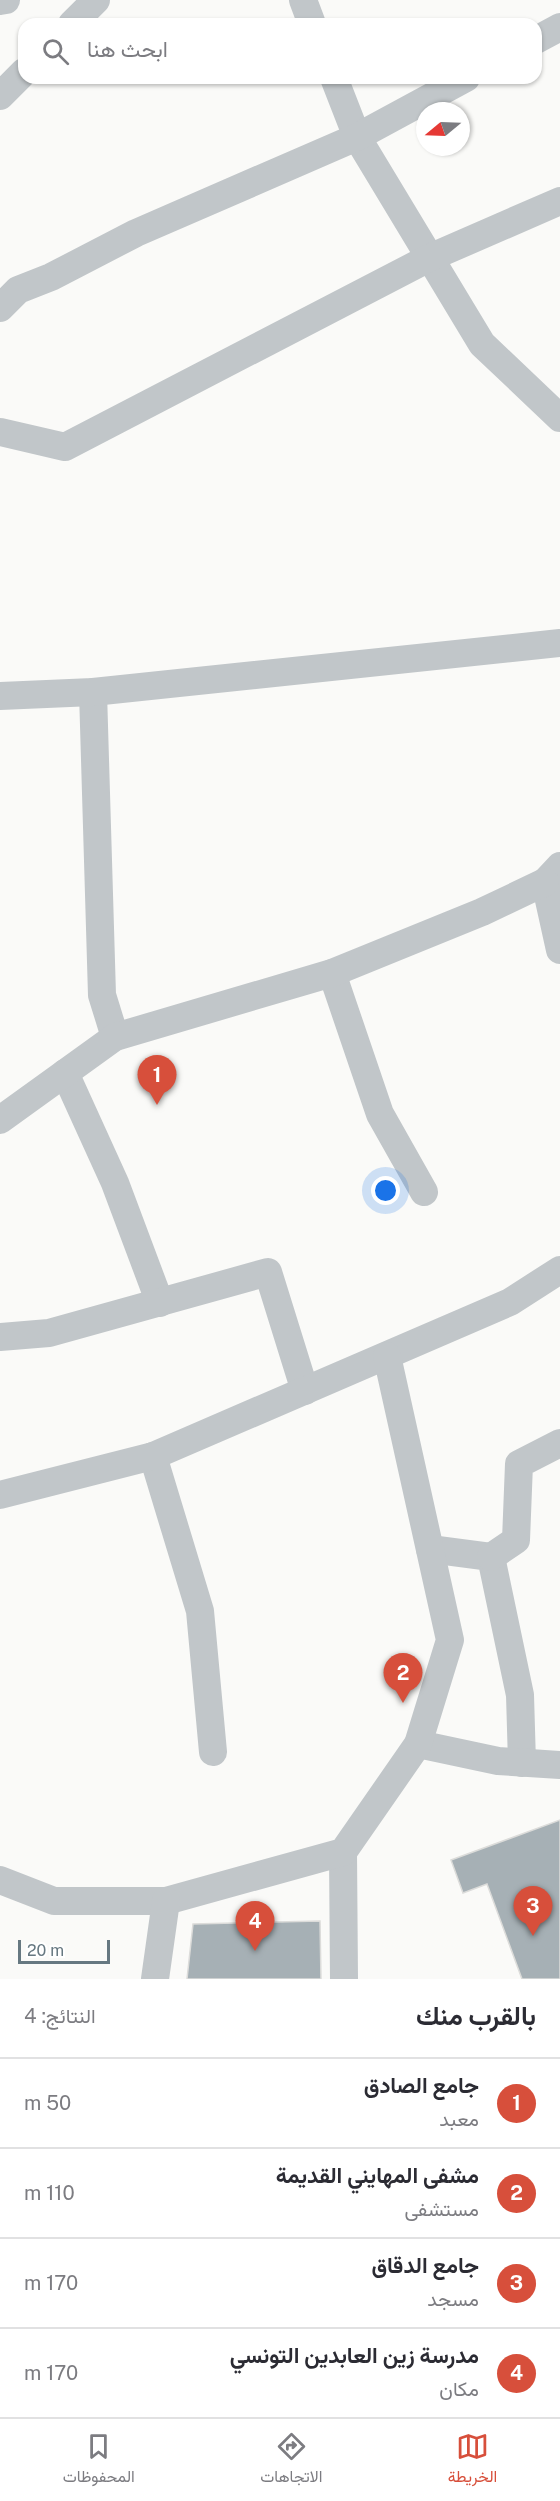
<!DOCTYPE html>
<html lang="ar">
<meta charset="utf-8">
<style>
body{margin:0;font-family:"Public Sans",Vazirmatn,sans-serif;background:#f7f7f7;color:#2b2b33;direction:rtl}
.compass{position:absolute;left:416px;top:102px;width:54px;height:54px;border-radius:50%;background:#fff;box-shadow:0 2px 4px #0004;rotate:251deg}
.scale{position:absolute;left:18px;bottom:15px;width:92px;box-sizing:border-box;padding-left:6px;border:3px solid #667881;border-top:0;font-size:16px;line-height:21px;white-space:nowrap;color:#667881;-webkit-text-stroke:4px #fff;paint-order:stroke}
.you{position:absolute;left:386px;top:1191px;width:21px;height:21px;margin:-15px;border:4px solid #fff;border-radius:50%;background:#1a73e8;box-shadow:0 0 0 9px #1a73e833}
.badge{display:grid;place-items:center;width:39px;height:39px;border-radius:50%;background:#d74f3b;color:#fff;font-size:20px;font-weight:700}
.pin{position:absolute;translate:-50% -50px;filter:drop-shadow(0 2px 3px #0008)}
.pin::after{content:'';position:absolute;top:32px;width:21px;height:18px;background:inherit;clip-path:polygon(0 0,100% 0,50% 100%)}
.list{margin:0;padding:0;list-style:none}
h2{display:flex;justify-content:space-between;align-items:center;height:78px;margin:0;padding:0 24px;font-size:26px}
h2 small{font-size:20px;font-weight:400;color:#7c7c81}
.list li{display:grid;grid-template-columns:39px 1fr auto;gap:18px;align-items:center;box-sizing:border-box;height:90px;padding:0 24px;border-top:2px solid #e1e1e2}
.list b{display:block;font-size:22px;white-space:nowrap}
.list p{margin:0;font-size:20px;white-space:nowrap;color:#7c7c81}
.list em{font-size:20px;font-style:normal;color:#7c7c81}
.icon{flex:none;width:33px;height:33px;fill:none;stroke:currentColor;stroke-width:2;stroke-linecap:round;stroke-linejoin:round}
.map{position:relative;flex:none;width:560px;height:1979px;overflow:hidden;direction:ltr}
.search{position:absolute;background:#fff;box-shadow:0 2px 4px #0004;left:18px;right:18px;top:18px;height:66px;display:flex;align-items:center;gap:15px;box-sizing:border-box;padding:0 21px;border-radius:18px;color:#7c7c81;font-size:22px}
.sheet{height:438px;background:#fff}
nav{display:flex;justify-content:space-around;align-items:center;box-sizing:border-box;height:84px;border-top:2px solid #e1e1e2;background:#fff;font-size:16px;color:#7c7c81}
nav a{display:grid;justify-items:center;gap:3px}
nav .on{color:#d74f3b}
.map>svg:first-child{display:block}
.building{fill:#a6b0b5;stroke:#dcdcda;stroke-width:1.5}
.lines{fill:none;stroke-linecap:round;stroke-linejoin:round}
.street{stroke:#c1c6c9;stroke-width:28}
</style>
<div class="map">
<svg width="560" height="1979" viewBox="0 0 560 1979">
<rect width="100%" height="100%" fill="#fafaf8"/>
<g class="building">
<polygon points="560,1820 560,1979 522,1979 487,1884 463,1893 451,1860"/>
<polygon points="320,1921 321,1979 187,1979 193,1924"/>
</g>
<g class="lines">
<g class="street">
<polyline points="303,0 312,24"/>
<polyline points="0,1 6,0"/>
<polyline points="72,24 96,0"/>
<polyline points="536,40 560,27"/>
<polyline points="334,78 357,137 482,344 560,418"/>
<polyline points="0,96 24,72"/>
<polyline points="0,308 18,290 51,277 136,233 357,137 466,78"/>
<polyline points="0,432 65,447 429,258 560,201"/>
<polyline points="93,692 102,995 115,1037"/>
<polyline points="0,696 93,692 560,643"/>
<polyline points="560,866 545,882 560,950"/>
<polyline points="332,973 380,1114 424,1192"/>
<polyline points="65,1073 115,1183 160,1303"/>
<polyline points="0,1120 115,1037 332,973 482,912 545,882"/>
<polyline points="0,1337 49,1333 268,1272 305,1391"/>
<polyline points="153,1456 200,1611 213,1752"/>
<polyline points="0,1495 153,1456 510,1302 560,1270"/>
<polyline points="430,1549 491,1557 520,1695 522,1763"/>
<polyline points="491,1557 516,1540 519,1464 560,1443"/>
<polyline points="418,1744 498,1761 560,1765"/>
<polyline points="343,1852 344,1979"/>
<polyline points="0,1880 54,1901 166,1901 343,1852 418,1744 450,1640 387,1356"/>
<polyline points="155,1979 166,1901"/>
</g>
</g>
</svg>
<svg class="compass" viewBox="-18 -18 36 36"><path d="M0-13l5 13h-10z" fill="#e53935"/><path d="M0 13l5-13h-10z" fill="#7c7c81"/></svg>
<div class="scale">20 m</div>
<div class="you"></div>
<div class="pin badge" style="left:157px;top:1105px">1</div>
<div class="pin badge" style="left:403px;top:1703px">2</div>
<div class="pin badge" style="left:533px;top:1936px">3</div>
<div class="pin badge" style="left:255px;top:1951px">4</div>
<div class="search"><svg class="icon" aria-label="search" viewBox="0 0 24 24"><circle cx="10" cy="10" r="6"/><path d="M15 15l6 6"/></svg>ابحث هنا</div>
</div>
<section class="sheet">
<h2>بالقرب منك<small>النتائج: 4</small></h2>
<ul class="list">
<li><span class="badge">1</span><div><b>جامع الصادق</b><p>معبد</p></div><em>50 m</em></li>
<li><span class="badge">2</span><div><b>مشفى المهايني القديمة</b><p>مستشفى</p></div><em>110 m</em></li>
<li><span class="badge">3</span><div><b>جامع الدقاق</b><p>مسجد</p></div><em>170 m</em></li>
<li><span class="badge">4</span><div><b>مدرسة زين العابدين التونسي</b><p>مكان</p></div><em>170 m</em></li>
</ul>
</section>
<nav>
<a class="on"><svg class="icon" aria-label="map" viewBox="0 0 24 24"><path d="M3 6l6-2 6 2 6-2v14l-6 2-6-2-6 2zM9 4v14M15 6v14"/></svg>الخريطة</a>
<a><svg class="icon" aria-label="directions" viewBox="0 0 24 24"><path d="M12 3l9 9-9 9-9-9zM9 14v-3h6M13 9l2 2-2 2"/></svg>الاتجاهات</a>
<a><svg class="icon" aria-label="saved" viewBox="0 0 24 24"><path d="M7 4h10v16l-5-4-5 4z"/></svg>المحفوظات</a>
</nav>
